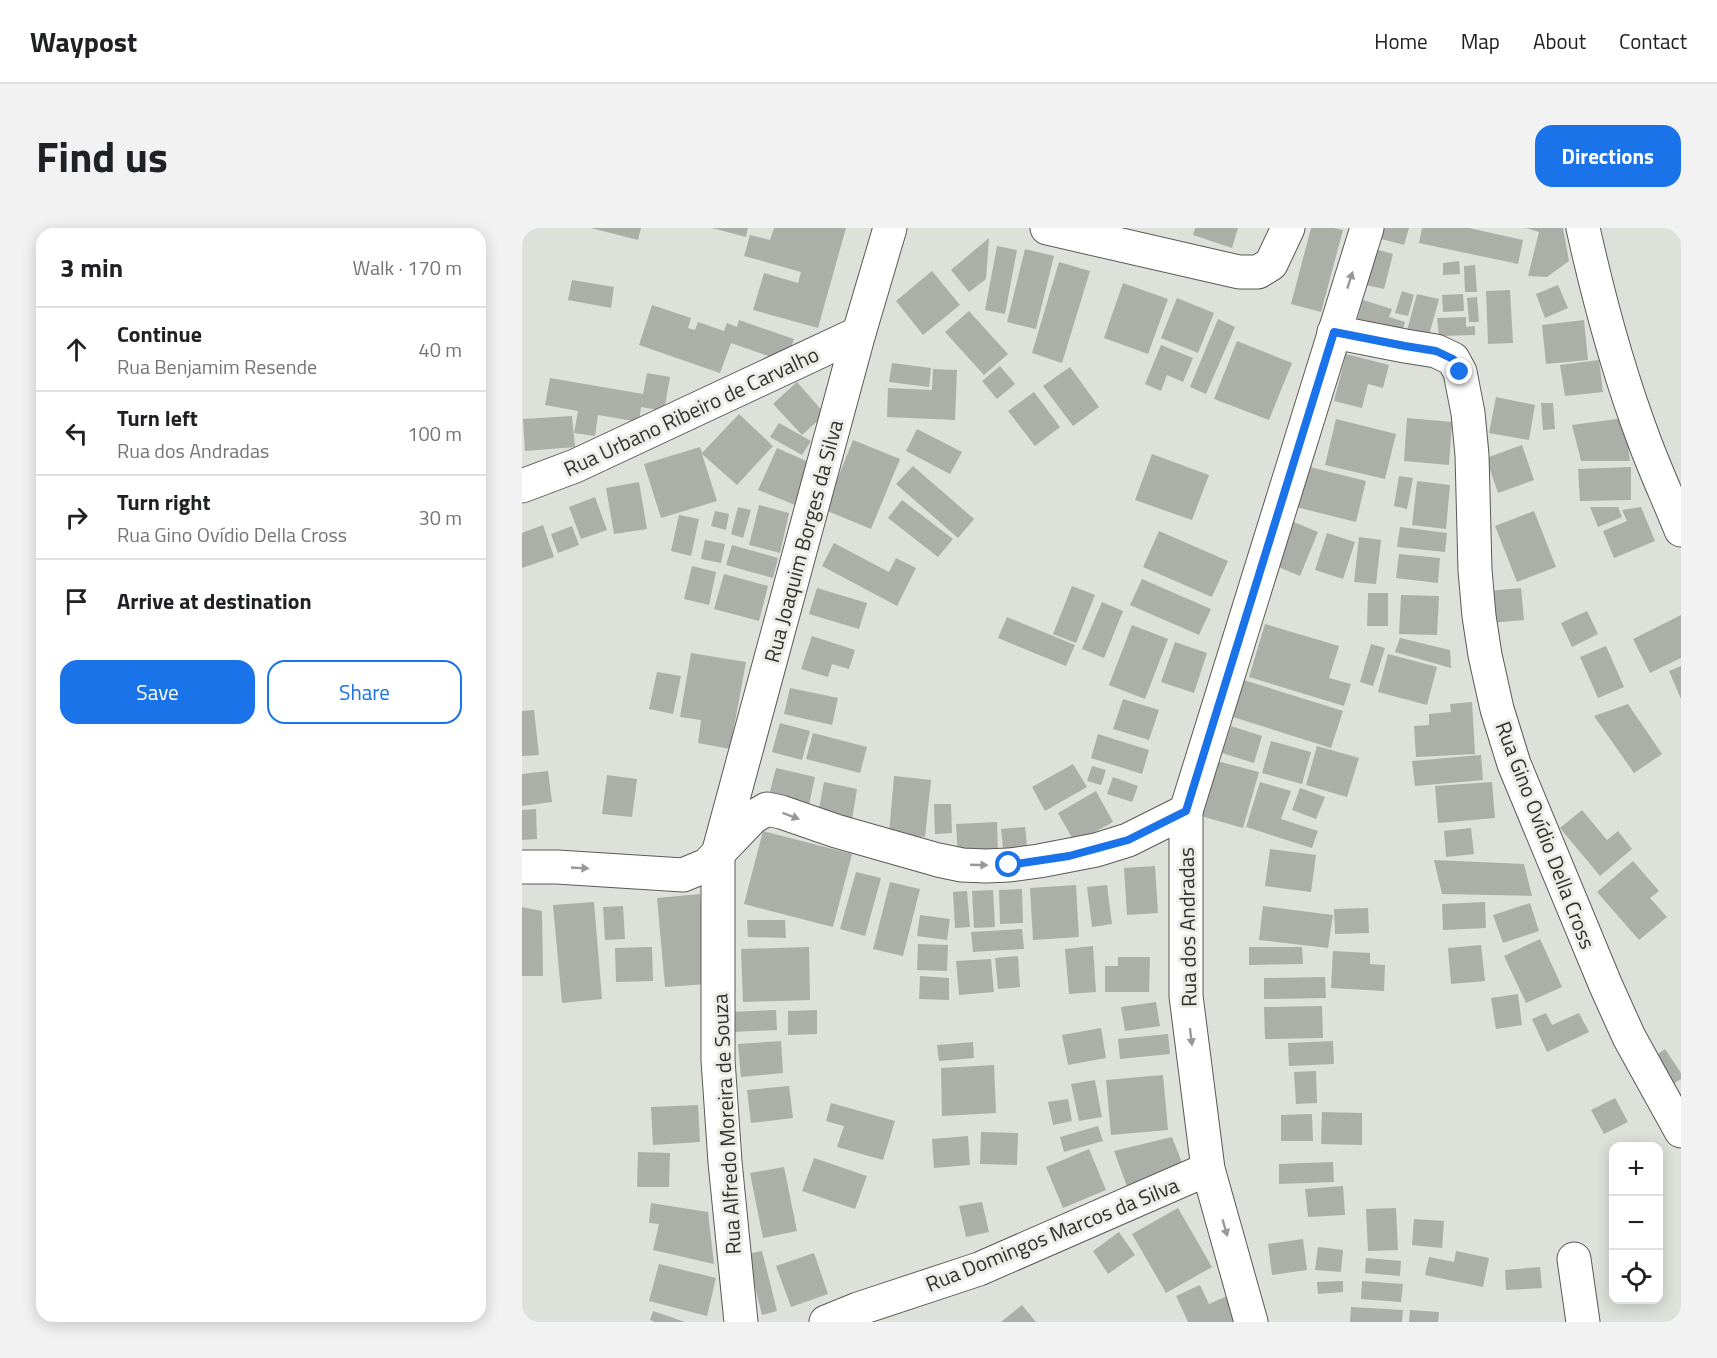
<!DOCTYPE html>
<meta charset="utf-8">
<style>
body{margin:0;font-family:"Titillium Web",sans-serif;background:#f2f2f2;color:#202124}
.controls{position:absolute;right:18px;bottom:18px;display:grid;overflow:hidden;border-radius:12px;box-shadow:0 3px 15px #0003}
.controls button{width:54px;height:54px;display:grid;place-items:center;padding:0;border:0;border-bottom:2px solid #e0e0e0;background:#fff;color:#202124;font:30px sans-serif}
.stop{position:absolute;width:18px;height:18px;margin:-14px;border:4px solid #1a73e8;border-radius:50%;background:#fff}
.stop.end{background:#1a73e8;border-color:#fff;box-shadow:0 2px 6px #0008}
.list{margin:0;padding:0;list-style:none}
h2{display:flex;justify-content:space-between;align-items:center;height:78px;margin:0;padding:0 24px;font-size:26px}
h2 small{font-size:20px;font-weight:400;color:#757577}
.list li{display:grid;grid-template-columns:39px 1fr auto;gap:18px;align-items:center;box-sizing:border-box;height:84px;padding:0 24px;border-top:2px solid #e0e0e0}
.list b{display:block;font-size:22px;white-space:nowrap}
.list p{margin:0;font-size:20px;white-space:nowrap;color:#757577}
.list em{font-size:20px;font-style:normal;color:#757577}
.actions{display:flex;gap:12px;padding:18px 24px}
.actions a{flex:1;padding:14px 0;border:2px solid #1a73e8;border-radius:18px;text-align:center;font-size:21px;color:#1a73e8}
.actions .main{background:#1a73e8;color:#fff}
.icon{flex:none;width:33px;height:33px;fill:none;stroke:currentColor;stroke-width:2;stroke-linecap:round;stroke-linejoin:round}
.map{position:relative;flex:none;width:1159px;height:1094px;overflow:hidden;border-radius:18px}
header{display:flex;align-items:center;gap:36px;box-sizing:border-box;height:84px;padding:0 30px;background:#fff;border-bottom:2px solid #e0e0e0}
header strong{font-size:28px}
nav{display:flex;gap:33px;margin-inline-start:auto;font-size:21px}
.intro{display:flex;align-items:center;justify-content:space-between;box-sizing:border-box;height:144px;padding:0 36px}
h1{margin:0;font-size:42px}
.button{padding:15px 27px;border-radius:18px;background:#1a73e8;color:#fff;font-size:21px;font-weight:700}
main{display:flex;gap:36px;padding:0 36px}
aside{flex:1;background:#fff;border-radius:18px;box-shadow:0 3px 15px #0003}
.map>svg:first-child{display:block}
.building{fill:#acaea8}
.lines{fill:none;stroke-linecap:round;stroke-linejoin:round}
.street-casing{stroke:#595b56;stroke-width:35}
.secondary-casing{stroke:#595b56;stroke-width:35}
.street{stroke:#fff;stroke-width:33}
.secondary{stroke:#fff;stroke-width:33}
.oneway{fill:#989897}
.route{stroke:#1a73e8;stroke-width:8}
.labels{text-anchor:middle;dominant-baseline:central;stroke-width:6;stroke-linejoin:round;paint-order:stroke}
.street-label{font-size:21px;fill:#31312f;stroke:#ecede7}
</style>
<header>
<strong>Waypost</strong>
<nav><a>Home</a><a>Map</a><a>About</a><a>Contact</a></nav>
</header>
<div class="intro"><h1>Find us</h1><a class="button">Directions</a></div>
<main>
<aside>
<h2>3 min<small>Walk · 170 m</small></h2>
<ul class="list">
<li><svg class="icon" aria-label="ahead" viewBox="0 0 24 24"><path d="M12 20V5M6 11l6-6 6 6"/></svg><div><b>Continue</b><p>Rua Benjamim Resende</p></div><em>40 m</em></li>
<li><svg class="icon" aria-label="left" viewBox="0 0 24 24"><path d="M17 20v-9H6M10 6l-5 5 5 5"/></svg><div><b>Turn left</b><p>Rua dos Andradas</p></div><em>100 m</em></li>
<li><svg class="icon" aria-label="right" viewBox="0 0 24 24"><path d="M7 20v-9h11M14 6l5 5-5 5"/></svg><div><b>Turn right</b><p>Rua Gino Ovídio Della Cross</p></div><em>30 m</em></li>
<li><svg class="icon" aria-label="arrive" viewBox="0 0 24 24"><path d="M6 21V4h12l-3 4 3 4H6"/></svg><div><b>Arrive at destination</b></div></li>
</ul>
<div class="actions"><a class="main">Save</a><a>Share</a></div>
</aside>
<div class="map">
<svg width="1159" height="1094" viewBox="0 0 1159 1094">
<rect width="100%" height="100%" fill="#dee0da"/>
<g class="building">
<polygon points="69,0 119,0 116,12"/>
<polygon points="190,0 226,0 224,9"/>
<polygon points="252,0 324,0 296,100 231,82 242,45 276,55 279,44 222,28 228,7 248,12"/>
<polygon points="673,0 716,0 710,20 671,7"/>
<polygon points="789,0 812,0 821,2 799,84 769,76"/>
<polygon points="854,0 887,0 882,17 852,9"/>
<polygon points="900,0 947,0 1001,12 996,36 897,15"/>
<polygon points="1004,0 1041,0 1047,33 1025,49 1006,48 1017,4"/>
<polygon points="467,10 464,51 447,64 429,42"/>
<polygon points="475,18 495,22 483,86 463,82"/>
<polygon points="503,21 532,28 514,101 485,94"/>
<polygon points="853,21 871,26 862,61 844,57"/>
<polygon points="937,33 938,46 921,47 921,35"/>
<polygon points="537,34 568,43 540,135 510,125"/>
<polygon points="953,37 955,64 943,64 942,38"/>
<polygon points="410,43 438,77 401,107 374,73"/>
<polygon points="50,52 92,59 89,80 46,72"/>
<polygon points="601,55 646,71 626,126 582,110"/>
<polygon points="1036,57 1046,80 1023,90 1014,66"/>
<polygon points="988,62 991,115 966,116 964,63"/>
<polygon points="880,63 892,67 886,88 873,85"/>
<polygon points="895,66 917,71 906,111 884,106"/>
<polygon points="941,66 942,83 921,84 920,67"/>
<polygon points="955,69 957,94 947,94 945,70"/>
<polygon points="655,70 692,85 676,125 639,110"/>
<polygon points="841,72 870,81 867,89 883,94 879,109 834,96"/>
<polygon points="130,77 169,90 166,100 173,102 176,94 202,103 205,95 215,99 217,92 272,111 264,134 209,115 198,145 117,117"/>
<polygon points="447,83 486,126 462,147 423,104"/>
<polygon points="944,89 944,99 953,98 953,107 917,108 915,90"/>
<polygon points="696,91 713,99 684,166 668,159"/>
<polygon points="1062,92 1066,132 1024,136 1020,97"/>
<polygon points="715,113 770,135 747,192 692,171"/>
<polygon points="639,117 671,130 661,154 645,147 639,163 623,156"/>
<polygon points="824,126 867,137 861,160 846,156 840,180 812,173"/>
<polygon points="1077,132 1081,164 1043,168 1038,137"/>
<polygon points="370,135 409,140 407,159 367,154"/>
<polygon points="478,138 493,156 475,171 460,153"/>
<polygon points="548,139 577,179 551,198 521,158"/>
<polygon points="411,141 435,142 433,192 365,189 366,160 410,162"/>
<polygon points="125,145 148,149 142,183 119,179 117,194 76,187 73,208 52,205 56,183 23,177 28,150 121,166"/>
<polygon points="275,154 303,186 280,207 251,176"/>
<polygon points="512,164 538,199 513,218 486,183"/>
<polygon points="974,169 1013,177 1007,212 967,205"/>
<polygon points="1019,175 1031,175 1033,201 1021,202"/>
<polygon points="217,186 251,218 215,257 180,226 195,273 139,290 122,236 178,219 180,225"/>
<polygon points="50,188 53,219 3,223 1,191"/>
<polygon points="885,190 930,194 927,237 882,233"/>
<polygon points="1102,190 1108,233 1059,233 1050,197"/>
<polygon points="814,191 874,206 863,251 803,237"/>
<polygon points="257,195 289,213 280,227 248,209"/>
<polygon points="395,201 440,224 428,246 384,223"/>
<polygon points="331,212 378,231 349,301 303,282"/>
<polygon points="1000,217 1012,252 976,265 964,230"/>
<polygon points="255,220 291,236 273,277 236,262"/>
<polygon points="630,226 687,247 670,292 613,272"/>
<polygon points="391,238 452,291 436,310 374,256"/>
<polygon points="784,238 844,253 834,294 774,279"/>
<polygon points="1109,239 1109,272 1058,273 1056,241"/>
<polygon points="877,248 891,250 885,281 872,278"/>
<polygon points="895,253 928,257 924,301 890,297"/>
<polygon points="117,254 125,301 92,306 84,260"/>
<polygon points="73,269 85,302 59,311 47,279"/>
<polygon points="380,272 431,311 416,329 366,290"/>
<polygon points="237,277 267,285 258,325 227,317"/>
<polygon points="216,279 229,282 221,310 209,306"/>
<polygon points="1068,279 1096,279 1100,289 1076,299"/>
<polygon points="1119,279 1133,313 1092,330 1081,303 1105,293 1100,282"/>
<polygon points="193,283 207,286 204,302 189,298"/>
<polygon points="1012,283 1034,339 995,354 973,298"/>
<polygon points="157,287 177,291 169,328 149,323"/>
<polygon points="767,292 796,304 778,348 749,336"/>
<polygon points="21,297 32,329 0,340 0,305"/>
<polygon points="50,298 57,317 36,325 29,306"/>
<polygon points="878,299 925,305 923,324 875,319"/>
<polygon points="637,303 706,333 690,369 621,339"/>
<polygon points="805,305 833,314 821,351 793,342"/>
<polygon points="837,309 859,312 854,356 832,354"/>
<polygon points="183,312 203,316 199,335 179,331"/>
<polygon points="312,315 367,344 374,330 394,340 375,378 300,338"/>
<polygon points="210,317 256,330 251,350 204,337"/>
<polygon points="877,326 918,330 916,355 874,350"/>
<polygon points="170,338 194,344 187,377 162,371"/>
<polygon points="202,346 246,358 237,393 192,381"/>
<polygon points="620,351 689,381 677,407 608,377"/>
<polygon points="550,358 573,367 554,415 531,406"/>
<polygon points="295,360 345,375 337,401 287,386"/>
<polygon points="999,360 1002,392 969,395 966,363"/>
<polygon points="846,365 866,365 866,398 845,398"/>
<polygon points="879,367 917,368 915,407 877,406"/>
<polygon points="580,374 601,383 582,430 560,421"/>
<polygon points="1065,383 1076,406 1050,419 1039,395"/>
<polygon points="1159,387 1159,430 1128,445 1111,411"/>
<polygon points="485,389 553,417 544,438 476,410"/>
<polygon points="743,396 817,418 807,450 829,456 822,478 727,449"/>
<polygon points="610,397 646,411 623,471 587,457"/>
<polygon points="290,408 333,422 327,441 310,436 306,449 279,441"/>
<polygon points="878,410 928,422 929,440 873,424"/>
<polygon points="653,414 685,425 672,465 639,454"/>
<polygon points="849,416 863,420 851,458 838,454"/>
<polygon points="1084,418 1102,459 1076,470 1058,429"/>
<polygon points="169,425 224,434 208,521 176,515 179,492 158,489"/>
<polygon points="866,426 915,439 905,477 856,464"/>
<polygon points="1159,438 1159,471 1147,443"/>
<polygon points="135,444 159,448 151,486 127,481"/>
<polygon points="722,452 821,483 809,520 711,489"/>
<polygon points="268,460 316,470 310,497 262,486"/>
<polygon points="601,471 637,482 627,512 591,501"/>
<polygon points="950,474 953,526 894,529 892,498 907,497 907,486 929,484 928,476"/>
<polygon points="1106,476 1140,526 1112,545 1072,488"/>
<polygon points="12,482 17,527 0,528 0,483"/>
<polygon points="258,495 288,503 280,532 250,524"/>
<polygon points="709,498 740,508 732,535 700,525"/>
<polygon points="291,505 345,519 338,545 284,531"/>
<polygon points="576,506 627,522 620,546 569,530"/>
<polygon points="749,513 789,524 780,556 740,545"/>
<polygon points="795,518 837,530 825,569 784,557"/>
<polygon points="959,527 961,552 893,558 890,533"/>
<polygon points="695,533 737,544 721,600 679,588"/>
<polygon points="551,536 565,559 523,583 510,559"/>
<polygon points="570,538 584,542 579,557 565,553"/>
<polygon points="254,540 293,549 286,581 246,571"/>
<polygon points="26,543 30,574 0,578 0,546"/>
<polygon points="85,547 115,551 110,589 80,586"/>
<polygon points="372,548 409,552 403,609 367,606"/>
<polygon points="591,549 616,558 610,574 585,566"/>
<polygon points="302,554 335,561 330,592 296,586"/>
<polygon points="738,554 769,563 759,591 796,603 790,620 724,599"/>
<polygon points="970,554 973,590 916,595 913,558"/>
<polygon points="778,560 803,569 794,591 770,582"/>
<polygon points="574,563 591,594 553,615 536,585"/>
<polygon points="412,576 429,576 430,605 413,606"/>
<polygon points="14,581 15,611 0,612 0,582"/>
<polygon points="1060,582 1085,612 1096,603 1110,621 1078,648 1038,600"/>
<polygon points="475,594 476,625 436,628 434,596"/>
<polygon points="503,599 506,627 482,629 479,601"/>
<polygon points="949,600 952,626 924,629 922,603"/>
<polygon points="241,603 330,626 311,699 222,676"/>
<polygon points="748,621 794,627 789,664 743,658"/>
<polygon points="912,632 1002,636 1010,668 920,666"/>
<polygon points="1111,633 1137,663 1128,670 1145,689 1117,712 1075,664"/>
<polygon points="633,638 636,685 605,687 602,640"/>
<polygon points="334,644 359,650 343,708 318,701"/>
<polygon points="368,654 398,661 381,728 351,721"/>
<polygon points="554,657 557,709 511,712 508,660"/>
<polygon points="585,657 590,696 570,699 565,659"/>
<polygon points="500,661 501,695 478,696 477,662"/>
<polygon points="471,662 473,699 452,700 450,663"/>
<polygon points="445,663 448,699 433,700 431,664"/>
<polygon points="178,666 186,756 143,759 135,670"/>
<polygon points="72,674 80,771 40,775 31,677"/>
<polygon points="963,674 964,700 921,702 920,676"/>
<polygon points="1008,675 1017,703 981,715 971,687"/>
<polygon points="101,678 103,711 83,712 81,679"/>
<polygon points="741,678 811,687 806,720 737,712"/>
<polygon points="0,679 20,683 21,748 0,748"/>
<polygon points="846,680 847,705 813,706 812,681"/>
<polygon points="398,687 428,691 425,712 395,708"/>
<polygon points="225,692 263,692 264,710 226,709"/>
<polygon points="500,701 502,721 451,724 449,704"/>
<polygon points="1018,711 1040,759 1004,775 982,728"/>
<polygon points="396,716 426,717 425,743 395,742"/>
<polygon points="959,717 963,753 929,756 926,720"/>
<polygon points="571,718 574,764 547,766 543,721"/>
<polygon points="130,719 131,753 94,754 93,720"/>
<polygon points="287,719 288,772 221,774 219,721"/>
<polygon points="727,719 780,719 781,736 727,737"/>
<polygon points="811,723 848,725 848,736 863,737 862,763 809,760"/>
<polygon points="496,728 498,759 476,761 473,730"/>
<polygon points="596,729 628,729 627,764 583,764 583,738 596,738"/>
<polygon points="469,731 472,764 437,767 434,733"/>
<polygon points="398,748 427,750 427,772 397,771"/>
<polygon points="803,749 804,770 742,771 742,750"/>
<polygon points="996,766 1000,797 974,801 969,770"/>
<polygon points="634,774 638,798 603,803 599,779"/>
<polygon points="800,778 801,810 743,811 742,779"/>
<polygon points="254,782 255,802 210,804 209,784"/>
<polygon points="295,782 295,806 266,807 266,783"/>
<polygon points="1024,785 1030,797 1057,785 1067,804 1025,824 1010,791"/>
<polygon points="579,800 584,830 546,837 540,807"/>
<polygon points="646,806 648,826 598,831 596,811"/>
<polygon points="259,813 261,845 219,849 216,816"/>
<polygon points="811,813 812,836 767,838 766,815"/>
<polygon points="451,814 452,830 417,833 415,817"/>
<polygon points="1143,821 1159,845 1159,851 1145,860 1126,833"/>
<polygon points="472,837 474,885 420,888 419,840"/>
<polygon points="794,843 795,875 774,876 772,844"/>
<polygon points="641,847 646,902 589,907 584,852"/>
<polygon points="573,852 580,889 557,893 549,856"/>
<polygon points="267,858 271,890 229,895 225,862"/>
<polygon points="1093,870 1106,894 1082,906 1069,882"/>
<polygon points="546,871 550,893 531,897 526,874"/>
<polygon points="309,875 373,893 361,932 315,919 322,898 304,893"/>
<polygon points="176,877 178,914 131,917 129,879"/>
<polygon points="800,884 840,885 840,917 799,916"/>
<polygon points="790,886 791,913 759,913 759,887"/>
<polygon points="576,898 581,913 542,924 538,909"/>
<polygon points="459,904 496,905 495,937 458,936"/>
<polygon points="446,908 448,937 412,940 410,911"/>
<polygon points="650,909 664,945 607,964 592,923"/>
<polygon points="567,921 584,962 541,980 524,939"/>
<polygon points="116,924 148,925 147,959 115,959"/>
<polygon points="292,930 345,948 333,981 280,963"/>
<polygon points="811,934 812,954 757,956 757,936"/>
<polygon points="262,939 275,1003 241,1010 228,945"/>
<polygon points="821,958 823,987 786,989 783,961"/>
<polygon points="460,974 467,1004 444,1009 437,978"/>
<polygon points="129,975 186,984 192,1036 131,1022 137,996 127,995"/>
<polygon points="656,980 690,1039 644,1065 610,1006"/>
<polygon points="874,980 876,1022 846,1023 844,981"/>
<polygon points="892,991 922,993 920,1020 890,1017"/>
<polygon points="597,1004 613,1027 586,1046 571,1023"/>
<polygon points="781,1011 785,1042 750,1047 746,1016"/>
<polygon points="796,1019 821,1022 819,1044 793,1042"/>
<polygon points="240,1023 255,1083 240,1087 225,1026"/>
<polygon points="934,1023 967,1030 961,1059 903,1047 907,1029 932,1034"/>
<polygon points="292,1025 306,1066 269,1079 254,1038"/>
<polygon points="844,1030 879,1033 878,1048 843,1045"/>
<polygon points="137,1036 194,1050 185,1088 127,1073"/>
<polygon points="1018,1039 1020,1060 984,1062 983,1042"/>
<polygon points="821,1053 821,1064 796,1066 795,1054"/>
<polygon points="840,1053 881,1056 879,1074 839,1071"/>
<polygon points="678,1057 687,1076 705,1068 716,1094 666,1094 654,1068"/>
<polygon points="500,1077 514,1094 479,1094"/>
<polygon points="829,1079 881,1082 880,1094 828,1094"/>
<polygon points="888,1082 917,1084 916,1094 887,1094"/>
<polygon points="131,1083 163,1094 133,1094 128,1092"/>
</g>
<g class="lines">
<defs>
<g id="street">
<path d="M 1061,0 C 1077,72 1096,143 1122,212 C 1133,242 1147,272 1159,302"/>
<polyline points="812,104 883,118 914,123 931,131 938,144 946,185 950,227 953,342 957,388 963,427 975,481 992,536 1084,758 1107,809 1159,903"/>
<polyline points="1052,1031 1061,1094"/>
<polyline points="219,1094 203,934 196,832 196,626 337,105"/>
<polyline points="304,1094 336,1081 457,1041 686,941"/>
</g>
<g id="secondary">
<polyline points="525,0 717,44 736,44 749,36 766,0"/>
<polyline points="0,258 53,238 337,105 368,0"/>
<polyline points="0,639 35,639 161,647 185,637 231,589 245,581 259,584 314,603 416,632 440,637 464,638 487,637 517,633 574,622 606,612 664,583"/>
<polyline points="729,1094 686,941 664,768 664,583 845,0"/>
</g>
</defs>
<use href="#street" class="street-casing"/>
<use href="#secondary" class="secondary-casing"/>
<use href="#street" class="street"/>
<use href="#secondary" class="secondary"/>
</g>
<defs><path id="oneway-solid" d="M-6-.8H1V-3.2L6.5 0L1 3.2V.8H-6Z" transform="scale(1.5)"/></defs>
<g class="oneway">
<use href="#oneway-solid" transform="translate(828 52) rotate(-72)"/>
<use href="#oneway-solid" transform="translate(269 588) rotate(21)"/>
<use href="#oneway-solid" transform="translate(457 637) rotate(2)"/>
<use href="#oneway-solid" transform="translate(58 640) rotate(3)"/>
<use href="#oneway-solid" transform="translate(669 809) rotate(83)"/>
<use href="#oneway-solid" transform="translate(703 1000) rotate(74)"/>
</g>
<g class="lines">
<polyline class="route" points="487,637 547,628 606,612 664,583 812,104 883,118 914,123 931,131 938,144"/>
</g>
<g class="labels">
<g class="street-label">
<text transform="translate(169 183) rotate(-25)">Rua Urbano Ribeiro de Carvalho</text>
<text transform="translate(281 313) rotate(-75)">Rua Joaquim Borges da Silva</text>
<text transform="translate(1024 607) rotate(69)">Rua Gino Ovídio Della Cross</text>
<text transform="translate(665 699) rotate(-91)">Rua dos Andradas</text>
<text transform="translate(204 896) rotate(-93)">Rua Alfredo Moreira de Souza</text>
<text transform="translate(530 1006) rotate(-22)">Rua Domingos Marcos da Silva</text>
</g>
</g>
</svg>
<div class="controls">
<button>+</button>
<button>−</button>
<button><svg class="icon" aria-label="locate" viewBox="0 0 24 24"><circle cx="12" cy="12" r="6"/><path d="M12 2v4M12 18v4M2 12h4M18 12h4"/></svg></button>
</div>
<div class="stop" style="left:487px;top:637px"></div>
<div class="stop end" style="left:938px;top:144px"></div>
</div>
</main>
